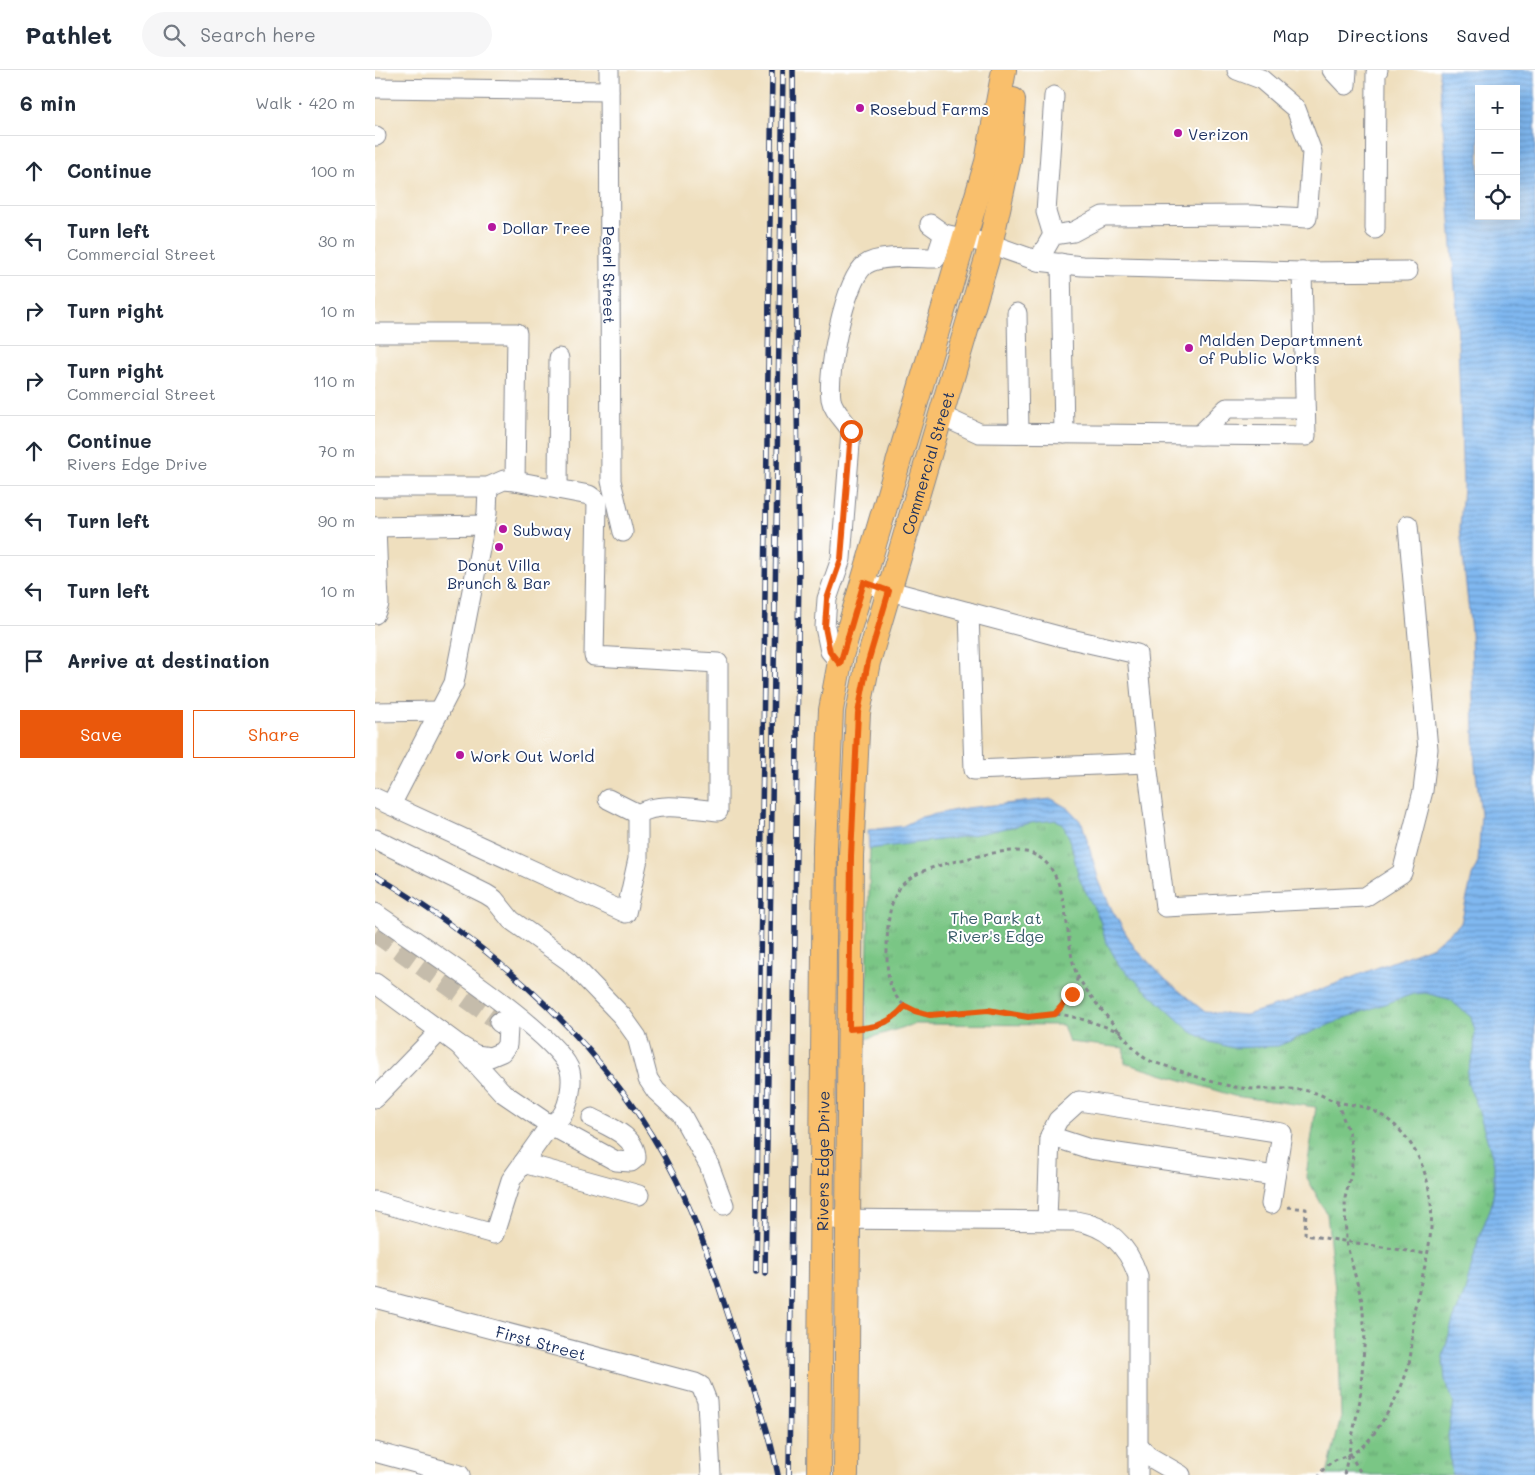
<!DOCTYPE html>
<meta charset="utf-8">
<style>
body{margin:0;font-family:Mali,sans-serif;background:#f6f6f7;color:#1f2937}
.controls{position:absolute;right:15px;top:15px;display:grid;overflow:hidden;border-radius:0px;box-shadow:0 5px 20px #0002}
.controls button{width:45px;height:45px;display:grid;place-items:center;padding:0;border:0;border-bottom:1px solid #e0e1e3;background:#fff;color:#1f2937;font:25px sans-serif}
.stop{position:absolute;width:15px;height:15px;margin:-11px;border:4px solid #ea580c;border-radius:50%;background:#fff}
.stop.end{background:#ea580c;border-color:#fff;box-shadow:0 1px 5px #0008}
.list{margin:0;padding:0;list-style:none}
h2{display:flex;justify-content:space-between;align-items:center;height:65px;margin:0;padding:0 20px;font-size:21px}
h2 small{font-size:16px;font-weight:400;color:#747a83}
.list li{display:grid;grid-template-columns:32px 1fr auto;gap:15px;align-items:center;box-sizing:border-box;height:70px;padding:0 20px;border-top:1px solid #e0e1e3}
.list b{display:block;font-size:19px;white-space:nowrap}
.list p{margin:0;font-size:16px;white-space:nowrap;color:#747a83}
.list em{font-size:16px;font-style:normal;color:#747a83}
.actions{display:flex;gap:10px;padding:15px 20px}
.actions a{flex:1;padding:11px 0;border:1px solid #ea580c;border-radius:0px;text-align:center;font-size:18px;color:#ea580c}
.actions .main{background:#ea580c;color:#fff}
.icon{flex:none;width:28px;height:28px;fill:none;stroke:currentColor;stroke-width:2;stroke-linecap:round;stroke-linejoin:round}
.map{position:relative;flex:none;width:1160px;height:1405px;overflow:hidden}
header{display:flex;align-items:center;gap:30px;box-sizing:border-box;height:70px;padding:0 25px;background:#fff;border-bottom:1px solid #e0e1e3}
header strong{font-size:24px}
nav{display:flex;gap:28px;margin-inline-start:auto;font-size:18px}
.search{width:350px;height:45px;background:#f6f6f7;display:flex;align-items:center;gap:12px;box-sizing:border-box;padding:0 18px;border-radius:28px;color:#747a83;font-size:19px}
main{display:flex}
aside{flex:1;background:#fff}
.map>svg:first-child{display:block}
.park{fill:url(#park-tufts);stroke:#4a7a72}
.water{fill:url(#water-rules);stroke:#4e74a7;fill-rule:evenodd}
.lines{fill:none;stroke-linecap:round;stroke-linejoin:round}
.minor-tunnel{stroke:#c5bcab;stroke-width:19;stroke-dasharray:19 9;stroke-linecap:butt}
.minor-casing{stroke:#85878e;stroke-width:21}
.major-casing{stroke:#85878e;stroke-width:26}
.path{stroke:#85878e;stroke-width:3;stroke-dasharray:4 4;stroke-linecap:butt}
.minor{stroke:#fff;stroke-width:19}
.major{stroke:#f9bf6c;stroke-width:24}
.rail-casing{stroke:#1b2f5e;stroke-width:5.5}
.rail{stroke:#fff;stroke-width:4;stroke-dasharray:11;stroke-linecap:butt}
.route{stroke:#ea580c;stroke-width:6}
.poi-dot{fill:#b5179e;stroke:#fff;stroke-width:2}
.labels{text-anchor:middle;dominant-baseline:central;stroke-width:4;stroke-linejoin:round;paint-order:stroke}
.poi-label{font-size:16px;fill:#1b2f5e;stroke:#fff;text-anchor:start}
.street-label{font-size:16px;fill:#1b2f5e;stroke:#fff}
.park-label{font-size:16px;fill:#385c6a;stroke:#fff}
</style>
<header>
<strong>Pathlet</strong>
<div class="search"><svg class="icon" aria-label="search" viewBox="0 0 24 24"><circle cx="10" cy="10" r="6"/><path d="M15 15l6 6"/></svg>Search here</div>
<nav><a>Map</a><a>Directions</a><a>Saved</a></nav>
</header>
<main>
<aside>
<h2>6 min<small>Walk · 420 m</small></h2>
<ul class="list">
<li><svg class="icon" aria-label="ahead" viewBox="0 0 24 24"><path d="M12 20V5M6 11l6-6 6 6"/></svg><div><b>Continue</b></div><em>100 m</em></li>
<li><svg class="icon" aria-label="left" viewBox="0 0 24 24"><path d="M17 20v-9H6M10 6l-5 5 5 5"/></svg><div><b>Turn left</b><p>Commercial Street</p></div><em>30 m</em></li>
<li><svg class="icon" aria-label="right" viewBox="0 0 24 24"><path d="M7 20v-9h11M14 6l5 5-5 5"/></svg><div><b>Turn right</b></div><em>10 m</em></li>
<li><svg class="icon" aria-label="right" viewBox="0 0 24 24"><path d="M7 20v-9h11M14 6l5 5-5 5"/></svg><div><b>Turn right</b><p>Commercial Street</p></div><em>110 m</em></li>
<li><svg class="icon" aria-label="ahead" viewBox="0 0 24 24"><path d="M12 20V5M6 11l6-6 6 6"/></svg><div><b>Continue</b><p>Rivers Edge Drive</p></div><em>70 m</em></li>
<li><svg class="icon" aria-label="left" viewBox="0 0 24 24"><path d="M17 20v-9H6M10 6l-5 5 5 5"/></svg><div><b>Turn left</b></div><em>90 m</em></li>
<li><svg class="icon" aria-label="left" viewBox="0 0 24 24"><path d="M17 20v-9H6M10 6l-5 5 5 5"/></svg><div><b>Turn left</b></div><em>10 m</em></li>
<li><svg class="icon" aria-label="arrive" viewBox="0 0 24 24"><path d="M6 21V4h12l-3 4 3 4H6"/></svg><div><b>Arrive at destination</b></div></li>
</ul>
<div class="actions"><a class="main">Save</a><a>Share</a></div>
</aside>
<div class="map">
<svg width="1160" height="1405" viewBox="0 0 1160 1405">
<defs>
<pattern id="park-tufts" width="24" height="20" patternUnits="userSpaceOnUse" patternTransform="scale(1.25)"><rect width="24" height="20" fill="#7ac685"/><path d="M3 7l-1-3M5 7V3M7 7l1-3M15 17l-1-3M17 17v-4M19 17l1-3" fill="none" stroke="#63a170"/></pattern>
<pattern id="water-rules" width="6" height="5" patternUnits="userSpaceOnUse" patternTransform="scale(1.25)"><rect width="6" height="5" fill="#80b8f0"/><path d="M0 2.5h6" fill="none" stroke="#6896c6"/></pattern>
</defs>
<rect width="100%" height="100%" fill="#fff"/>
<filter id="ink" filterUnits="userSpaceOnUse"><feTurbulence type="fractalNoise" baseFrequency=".02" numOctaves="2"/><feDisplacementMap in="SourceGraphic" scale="10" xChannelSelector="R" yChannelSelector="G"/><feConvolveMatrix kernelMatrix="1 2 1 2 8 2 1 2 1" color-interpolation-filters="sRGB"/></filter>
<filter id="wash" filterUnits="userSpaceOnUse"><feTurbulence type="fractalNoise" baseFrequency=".0096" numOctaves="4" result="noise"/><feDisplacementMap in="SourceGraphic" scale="20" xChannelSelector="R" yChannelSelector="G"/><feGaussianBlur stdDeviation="1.12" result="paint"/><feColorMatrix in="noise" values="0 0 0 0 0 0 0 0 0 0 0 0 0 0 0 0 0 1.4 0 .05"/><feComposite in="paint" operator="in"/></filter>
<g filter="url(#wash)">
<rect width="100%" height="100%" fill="#efdfbe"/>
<polygon class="park" points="691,747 709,811 817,957 1049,918 1086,930 1101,946 1124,1093 1085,1335 1082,1405 952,1405 966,1347 963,1247 952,1144 931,1106 941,1037 859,1026 750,993 749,978 694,972 688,955 539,954 491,969 495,775"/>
<path class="water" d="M 1064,0 L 1160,0 L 1160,1405 L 1077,1405 L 1073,1365 L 1079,1334 L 1070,1310 L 1068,1287 L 1078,1250 L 1089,1225 L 1104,1167 L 1116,1137 L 1119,1120 L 1119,1093 L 1102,1035 L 1093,1014 L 1092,1003 L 1099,982 L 1100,961 L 1096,947 L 1074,929 L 1050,923 L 1038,924 L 975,946 L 903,976 L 858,978 L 836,972 L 815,961 L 744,895 L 730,869 L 725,850 L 704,808 L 695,769 L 687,753 L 681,750 L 661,752 L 587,767 L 494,779 L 493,760 L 528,756 L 546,747 L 591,738 L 677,729 L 694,739 L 707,753 L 724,811 L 737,840 L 759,877 L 791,910 L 830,942 L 871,945 L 916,931 L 1058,876 L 1086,853 L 1097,806 L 1103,792 L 1106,744 L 1100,695 L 1096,562 L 1085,458 L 1088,416 L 1082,245 ZM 1104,19 L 1141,19 L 1141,146 L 1104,146 Z"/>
</g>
<g filter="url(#ink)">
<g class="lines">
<polyline class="minor-tunnel" points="0,863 124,952"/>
<defs>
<g id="minor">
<path id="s1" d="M 234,0 L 236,411 L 248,462"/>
<polyline points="957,0 971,15 972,0"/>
<polyline points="0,18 234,21"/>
<polyline points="0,66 1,66"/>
<polyline points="555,154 569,164 615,174 663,191 707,196 927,202 931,366 604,363 567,346"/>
<polyline points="1000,159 1001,2 1003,0"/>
<polyline points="678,165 671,142 679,26"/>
<polyline points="663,191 678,165 698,162 728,146 876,145 932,148 937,82 921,39 886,9 862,0"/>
<polyline points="686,193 689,364"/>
<polyline points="927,202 1033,201"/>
<polyline points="642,243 644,363"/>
<polyline points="0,263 142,263 140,411"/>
<polyline points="825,365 852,338 930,338"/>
<path d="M 0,417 L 113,417 L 129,410 L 140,411 L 214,425 L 222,431 L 219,586 L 343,593 L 343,741 C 319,739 284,731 263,744 L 263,789 L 251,843 L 0,728"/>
<polyline points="183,419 184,288"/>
<polyline points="0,457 110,455"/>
<polyline points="489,512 515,521 687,567 762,584 772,693 790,837 990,827 1027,803 1048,721 1053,679 1033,455"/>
<polyline points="594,542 599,700 772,693"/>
<polyline points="0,544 4,534 1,457"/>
<path d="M 465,593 L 455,581 L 450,557 L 452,529 L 466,489 L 476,361 C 470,350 458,341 456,329 C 452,303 469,211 490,195 C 504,184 543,188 561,188 L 569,164"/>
<polyline points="0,642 65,641"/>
<polyline points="233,729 263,744"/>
<polyline points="16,735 79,613 112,443 113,417"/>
<polyline points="0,769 111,824 119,829 136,850 194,891 247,946 262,967 273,1009 281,1021 306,1044 334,1095 349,1135"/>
<path d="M 0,843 C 36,869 186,965 195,1001 C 198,1013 194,1035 187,1045 C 185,1049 179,1052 175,1055 L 128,1023 L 84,975"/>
<polyline points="0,913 84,975 101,985 115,987 127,982 132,975 133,958 124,952"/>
<polyline points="0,1028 65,961"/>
<polyline points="675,1066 715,1079 900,1106"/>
<polyline points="148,1093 264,1125"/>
<path d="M 0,1131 L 119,1164 L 136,1110 L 175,1055 L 241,1091 L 256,1092 L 261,1088 C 261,1066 234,1057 217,1048"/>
<path d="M 445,1149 L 701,1151 C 733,1156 753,1176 763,1206 L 763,1405"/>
<polyline points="672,1151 675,1066 683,1050 704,1031 907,1063 896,1134"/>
<path id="s2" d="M 0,1228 L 320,1313 L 326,1316 L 332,1331 L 336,1405"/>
<polyline points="763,1376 773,1386 806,1405"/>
<polyline points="0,1382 85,1405"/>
</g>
<g id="major">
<path id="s3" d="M 444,1405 L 450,777 L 456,640 L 466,586 L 612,92 L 629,0"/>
<path id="s4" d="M 471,1405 L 476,786 L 483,643 L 493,592 L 612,189 L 634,89 L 638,30"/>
</g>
</defs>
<use href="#minor" class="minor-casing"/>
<use href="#major" class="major-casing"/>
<g class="path">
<polyline points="680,944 701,919 702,907"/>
<polyline points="493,958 514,952 530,936"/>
<path d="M 747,962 C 726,956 701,945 679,944 C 670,944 661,947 651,946 C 640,945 629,941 617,940 C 588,938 554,955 529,935 C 513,922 512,902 512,883 C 512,811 527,803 595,788 C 613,784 632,779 651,782 C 699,792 687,870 702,905 C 708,919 755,976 767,986 C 775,993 790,995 800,999 C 822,1007 844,1015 867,1018 C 890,1021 915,1016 937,1022 C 946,1024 954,1030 963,1032 C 974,1035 986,1035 997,1040 C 1041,1061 1060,1112 1056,1158 C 1054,1186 1045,1214 1039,1241 C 1037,1254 1038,1268 1036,1282 C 1033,1306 1022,1327 1010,1347 C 1003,1358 995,1371 984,1379 C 967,1391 959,1384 944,1405"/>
<polyline points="962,1032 974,1063 978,1084 976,1104 970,1128 971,1172 987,1231 990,1264 985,1330 969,1405"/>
<polyline points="913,1137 931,1139 930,1165 1052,1184"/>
<polyline points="975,1384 987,1405"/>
</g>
<use href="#minor" class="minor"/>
<use href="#major" class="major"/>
<defs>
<g id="rail">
<path d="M 0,805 C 123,879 236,979 301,1109 C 324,1155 340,1205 356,1254 C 373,1304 393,1353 403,1405"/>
<polyline points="381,1202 397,0"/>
<polyline points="390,1203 408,0"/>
<polyline points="414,1405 424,492 418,0"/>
</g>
</defs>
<use href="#rail" class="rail-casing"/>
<use href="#rail" class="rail"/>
</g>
</g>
<g class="lines" filter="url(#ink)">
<path class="route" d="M 476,361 L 466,489 L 452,529 L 450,557 L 455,582 L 465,594 L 489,512 L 514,521 L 493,592 L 483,643 L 476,786 L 474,959 C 499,958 514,955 530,936 L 540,941 L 555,945 L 613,940 L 653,947 L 680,944 L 697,924"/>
</g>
<g class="poi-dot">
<circle cx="485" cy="38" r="5"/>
<circle cx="803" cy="63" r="5"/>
<circle cx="117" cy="157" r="5"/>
<circle cx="814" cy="278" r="5"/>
<circle cx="128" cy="459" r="5"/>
<circle cx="124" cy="477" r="5"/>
<circle cx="85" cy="685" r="5"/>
</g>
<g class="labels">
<g class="poi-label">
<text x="495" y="38">Rosebud Farms</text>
<text x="813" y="63">Verizon</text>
<text x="127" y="157">Dollar Tree</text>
<text x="824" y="269">Malden Departmnent<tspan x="824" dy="18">of Public Works</tspan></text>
<text x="138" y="459">Subway</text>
<text x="124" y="494" text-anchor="middle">Donut Villa<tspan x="124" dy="18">Brunch &amp; Bar</tspan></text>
<text x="95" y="685">Work Out World</text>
</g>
<g class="street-label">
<text stroke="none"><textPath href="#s1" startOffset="205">Pearl Street</textPath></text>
<text stroke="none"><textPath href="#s4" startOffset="1022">Commercial Street</textPath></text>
<text stroke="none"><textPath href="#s3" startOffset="314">Rivers Edge Drive</textPath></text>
<text stroke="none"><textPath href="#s2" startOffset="172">First Street</textPath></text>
</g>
<g class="park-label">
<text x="621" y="847">The Park at<tspan x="621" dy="18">River's Edge</tspan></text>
</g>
</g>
</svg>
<div class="controls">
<button>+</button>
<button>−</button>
<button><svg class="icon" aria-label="locate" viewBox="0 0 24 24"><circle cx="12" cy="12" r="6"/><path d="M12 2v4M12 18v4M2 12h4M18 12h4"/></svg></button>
</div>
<div class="stop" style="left:476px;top:361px"></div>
<div class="stop end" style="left:697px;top:924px"></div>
</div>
</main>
